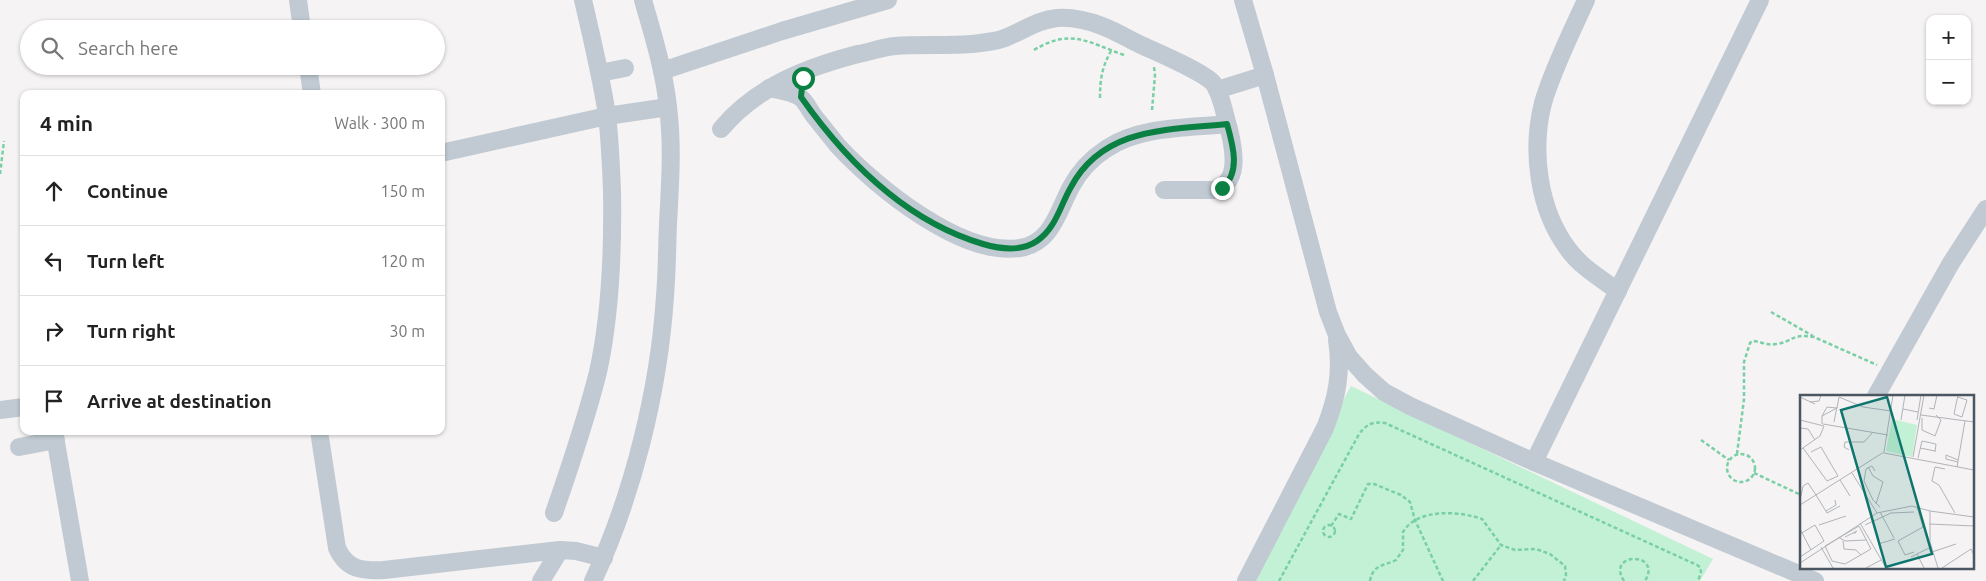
<!DOCTYPE html>
<meta charset="utf-8">
<style>
body{margin:0;font-family:Ubuntu,sans-serif;background:#f6f6f6;color:#222}
.controls{position:absolute;right:15px;top:15px;display:grid;overflow:hidden;border-radius:10px;box-shadow:0 1px 4px #0004}
.controls button{width:45px;height:45px;display:grid;place-items:center;padding:0;border:0;border-bottom:1px solid #e0e0e0;background:#fff;color:#222;font:25px sans-serif}
.stop{position:absolute;width:15px;height:15px;margin:-11px;border:4px solid #0b8043;border-radius:50%;background:#fff}
.stop.end{background:#0b8043;border-color:#fff;box-shadow:0 1px 5px #0008}
.list{margin:0;padding:0;list-style:none}
h2{display:flex;justify-content:space-between;align-items:center;height:65px;margin:0;padding:0 20px;font-size:21px}
h2 small{font-size:16px;font-weight:400;color:#767676}
.list li{display:grid;grid-template-columns:32px 1fr auto;gap:15px;align-items:center;box-sizing:border-box;height:70px;padding:0 20px;border-top:1px solid #e0e0e0}
.list b{display:block;font-size:19px;white-space:nowrap}
.list em{font-size:16px;font-style:normal;color:#767676}
.icon{flex:none;width:28px;height:28px;fill:none;stroke:currentColor;stroke-width:2;stroke-linecap:round;stroke-linejoin:round}
.map{position:relative;flex:none;width:1986px;height:581px;overflow:hidden}
.search{position:absolute;background:#fff;box-shadow:0 1px 4px #0004;left:20px;top:20px;width:425px;height:55px;display:flex;align-items:center;gap:12px;box-sizing:border-box;padding:0 18px;border-radius:28px;color:#767676;font-size:19px}
.panel{position:absolute;background:#fff;box-shadow:0 1px 4px #0004;left:20px;top:90px;width:425px;height:345px;border-radius:10px}
.map>svg:first-child{display:block}
.green{fill:#c3f1d5}
.lines{fill:none;stroke-linecap:round;stroke-linejoin:round}
.path{stroke:#7ad0a6;stroke-width:2.5;stroke-dasharray:4 2.5;stroke-linecap:butt}
.minor{stroke:#c1cad2;stroke-width:18}
.route{stroke:#0b8043;stroke-width:6}
.inset-road{fill:none;stroke:#b1b4b9;stroke-width:1}
.view{fill:#0f766e;fill-opacity:0.15;stroke:#0f766e;stroke-width:2.5}
.inset-edge{fill:none;stroke:#4a5661;stroke-width:2.5}
</style>
<div class="map">
<svg width="1986" height="581" viewBox="0 0 1986 581">
<rect width="100%" height="100%" fill="#f5f3f3"/>
<polygon class="green" points="1351,386 1713,559 1700,581 1245,581"/>
<g class="lines">
<g class="path">
<path d="M 1034,50 C 1071,28 1087,42 1124,55"/>
<path d="M 1100,98 C 1100,79 1102,67 1111,51"/>
<polyline points="1152,110 1155,75 1154,67"/>
<polyline points="0,174 4,141"/>
<polyline points="1771,312 1813,336"/>
<polyline points="1701,440 1729,460"/>
<path d="M 1737,454 L 1744,399 L 1744,362 L 1750,343 L 1752,341 C 1760,341 1767,346 1776,344 C 1793,342 1792,333 1814,337 L 1877,365"/>
<circle cx="1741" cy="468" r="14"/>
<polyline points="1754,473 1801,495"/>
<circle cx="1329" cy="531" r="6"/>
<polyline points="1331,526 1339,514 1351,519 1368,484 1374,484 1401,495 1410,502 1415,520 1443,581"/>
<path d="M 1279,581 L 1358,436 C 1365,425 1372,421 1385,423 L 1697,565 L 1700,567 L 1701,572 L 1698,581"/>
<path d="M 1370,581 C 1373,564 1384,566 1396,560 L 1403,550 L 1403,532 C 1417,508 1460,511 1482,519 L 1501,545 L 1515,550 L 1536,549 L 1550,554 L 1565,566 L 1566,575 L 1564,581"/>
<polyline points="1473,581 1501,545"/>
<path d="M 1624,581 C 1605,552 1663,551 1645,581"/>
</g>
<g class="minor">
<polyline points="298,0 302,29"/>
<polyline points="1243,0 1265,75 1328,312 1337,335 1349,357 1365,375 1384,392 1410,406 1534,462 1815,581"/>
<path d="M 1586,0 C 1572,31 1552,71 1543,103 C 1531,150 1538,209 1568,249 C 1581,267 1600,278 1618,291"/>
<polyline points="308,66 312,94"/>
<polyline points="662,71 782,31 888,0"/>
<polyline points="600,73 625,68"/>
<path d="M 769,88 C 778,90 794,92 801,98 C 806,102 810,111 814,116 C 822,126 830,136 838,146 C 875,186 961,257 1020,248 C 1052,243 1058,211 1071,187 C 1079,172 1092,158 1106,149 C 1140,126 1188,128 1227,124"/>
<polyline points="1217,90 1265,75"/>
<path d="M 721,129 C 756,87 807,67 858,54 C 870,52 883,47 895,46 C 920,44 946,46 971,44 C 982,43 994,42 1005,38 C 1023,31 1037,20 1057,18 C 1072,17 1089,21 1102,26 C 1115,31 1127,38 1139,44 C 1156,52 1202,71 1213,83 C 1221,92 1225,117 1229,129 C 1234,150 1241,184 1213,190 L 1164,190"/>
<polyline points="441,153 607,116 668,107"/>
<polyline points="1876,396 1951,263 1986,209"/>
<polyline points="0,410 24,407"/>
<polyline points="54,431 80,581"/>
<path d="M 319,431 L 337,548 C 347,570 362,571 384,570 L 560,550 L 576,551 L 604,558"/>
<polyline points="19,447 56,440"/>
<polyline points="1534,462 1760,0"/>
<path d="M 554,513 C 570,467 586,420 598,372 C 611,313 613,251 612,191 C 611,166 610,140 607,115 C 601,76 592,38 583,0"/>
<polyline points="541,581 560,550"/>
<path d="M 593,581 C 633,495 659,390 665,296 C 667,272 667,248 668,224 C 670,185 673,146 668,107 C 664,70 653,35 643,0"/>
<path d="M 1246,581 L 1325,428 C 1337,398 1342,372 1337,340"/>
</g>
</g>
<g class="lines">
<path class="route" d="M 803,78 L 801,97 C 846,161 905,221 983,244 C 1000,249 1021,252 1037,241 C 1056,228 1060,206 1071,187 C 1103,127 1168,130 1227,124 C 1233,145 1241,173 1222,188"/>
</g>
<g transform="translate(1800 395)">
<rect width="174" height="174" fill="#f5f3f3"/>
<path d="M 92,24 L 117,30 L 112,62 L 86,56 Z" fill="#c3f1d5"/>
<path class="inset-road" d="M 0,2 L 15,9M 158,2 L 167,5 L 162,22 L 154,19 L 158,0M 10,7 L 19,6 L 21,0M 129,13 L 134,14 L 137,0M 103,14 L 118,17M 121,20 L 174,27M 22,21 L 27,12 L 36,13M 122,23 L 122,35 L 135,41 L 141,25 L 136,20M 0,25 L 24,31 L 20,41 L 0,55M 101,25 L 105,0M 117,25 L 121,0M 34,27 L 37,12M 22,29 L 22,21 L 37,13 L 39,2 L 63,12 L 91,16M 23,29 L 88,40M 0,33 L 8,34 L 15,45M 3,53 L 27,86 L 38,81 L 21,52 L 11,57M 120,53 L 135,56M 49,55 L 44,52 L 45,47 L 64,47 L 73,37M 84,58 L 174,75M 113,62 L 124,0M 118,63 L 122,46 L 136,49 L 135,57M 158,67 L 146,64 L 146,60 L 158,65M 68,72 L 73,81 L 83,87 L 76,109M 157,72 L 165,26M 145,74 L 135,72 L 132,86 L 139,90 L 155,118M 75,76 L 72,71 L 66,74 L 64,86 L 73,105 L 80,112M 52,78 L 77,118M 40,85 L 50,101M 16,100 L 27,118 L 40,111M 1,101 L 3,91 L 8,88 L 16,100M 0,110 L 84,57 L 93,0M 26,116 L 36,110 L 35,105M 130,116 L 174,122M 80,117 L 94,143M 60,128 L 86,173M 129,129 L 174,131M 19,130 L 46,121M 65,130 L 91,118 L 114,117M 59,131 L 71,154 L 45,169 L 32,166 L 25,151 ZM 0,134 L 11,155M 0,139 L 15,130 L 24,146 L 0,162M 38,142 L 45,146 L 67,145M 45,142 L 57,136 L 54,139M 43,146 L 44,154 L 56,155 L 61,160M 78,149 L 95,144M 21,152 L 33,173M 114,157 L 105,160 L 98,146 L 123,132 L 117,112M 132,157 L 156,149M 117,159 L 124,173M 111,162 L 131,152M 0,168 L 77,118 L 112,111 L 130,116 L 130,147 L 138,173M 66,173 L 81,165M 142,173 L 171,154 L 174,160"/>
<path class="view" d="M 87,2 L 132,159 L 86,172 L 41,15 Z"/>
<rect width="174" height="174" class="inset-edge"/>
</g>
</svg>
<div class="controls">
<button>+</button>
<button>−</button>
</div>
<div class="stop" style="left:803px;top:78px"></div>
<div class="stop end" style="left:1222px;top:188px"></div>
<div class="search"><svg class="icon" aria-label="search" viewBox="0 0 24 24"><circle cx="10" cy="10" r="6"/><path d="M15 15l6 6"/></svg>Search here</div>
<section class="panel">
<h2>4 min<small>Walk · 300 m</small></h2>
<ul class="list">
<li><svg class="icon" aria-label="ahead" viewBox="0 0 24 24"><path d="M12 20V5M6 11l6-6 6 6"/></svg><div><b>Continue</b></div><em>150 m</em></li>
<li><svg class="icon" aria-label="left" viewBox="0 0 24 24"><path d="M17 20v-9H6M10 6l-5 5 5 5"/></svg><div><b>Turn left</b></div><em>120 m</em></li>
<li><svg class="icon" aria-label="right" viewBox="0 0 24 24"><path d="M7 20v-9h11M14 6l5 5-5 5"/></svg><div><b>Turn right</b></div><em>30 m</em></li>
<li><svg class="icon" aria-label="arrive" viewBox="0 0 24 24"><path d="M6 21V4h12l-3 4 3 4H6"/></svg><div><b>Arrive at destination</b></div></li>
</ul>
</section>
</div>
